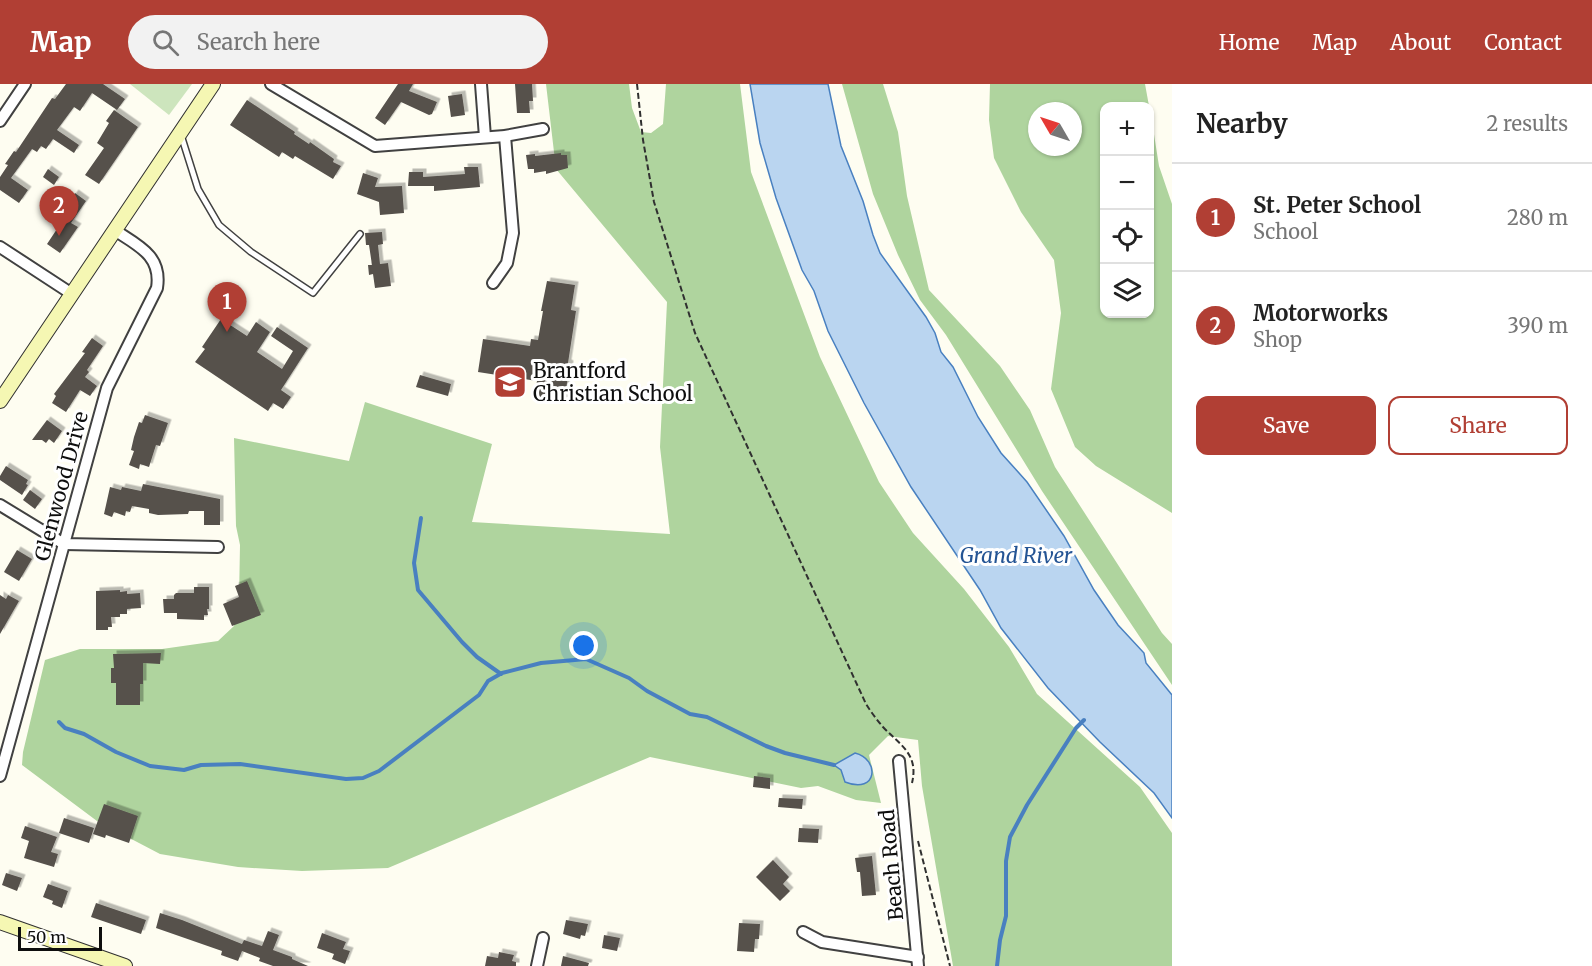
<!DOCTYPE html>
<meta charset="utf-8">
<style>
body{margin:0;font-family:Merriweather,serif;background:#f2f2f2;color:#222}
.controls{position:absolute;right:18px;top:18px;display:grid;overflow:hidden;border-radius:12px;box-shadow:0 2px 4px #0004}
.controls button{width:54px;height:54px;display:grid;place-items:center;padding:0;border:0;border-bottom:2px solid #e0e0e0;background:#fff;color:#222;font:30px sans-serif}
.compass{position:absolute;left:1028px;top:18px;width:54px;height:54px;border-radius:50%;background:#fff;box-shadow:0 2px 4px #0004;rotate:309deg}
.scale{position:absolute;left:18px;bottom:15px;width:84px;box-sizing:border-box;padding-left:6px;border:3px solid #0e0e0e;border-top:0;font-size:16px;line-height:21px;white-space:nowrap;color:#0e0e0e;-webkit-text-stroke:4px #fff;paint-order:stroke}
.you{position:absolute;left:584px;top:562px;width:21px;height:21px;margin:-15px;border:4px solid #fff;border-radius:50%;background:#1a73e8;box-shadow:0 0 0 9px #1a73e833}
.badge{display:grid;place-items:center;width:39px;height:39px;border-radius:50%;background:#b13f34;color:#fff;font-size:20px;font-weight:700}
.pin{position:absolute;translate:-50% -50px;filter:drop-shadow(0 2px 3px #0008)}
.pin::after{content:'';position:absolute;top:32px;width:21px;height:18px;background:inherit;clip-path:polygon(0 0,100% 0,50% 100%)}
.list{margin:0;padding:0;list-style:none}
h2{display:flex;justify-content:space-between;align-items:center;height:78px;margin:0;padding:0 24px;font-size:26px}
h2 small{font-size:20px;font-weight:400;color:#767676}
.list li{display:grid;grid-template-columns:39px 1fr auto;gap:18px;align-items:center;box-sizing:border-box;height:108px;padding:0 24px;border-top:2px solid #e0e0e0}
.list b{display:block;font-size:22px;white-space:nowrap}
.list p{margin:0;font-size:20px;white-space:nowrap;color:#767676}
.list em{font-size:20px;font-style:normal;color:#767676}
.actions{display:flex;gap:12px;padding:18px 24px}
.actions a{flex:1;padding:14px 0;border:2px solid #b13f34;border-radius:12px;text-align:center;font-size:21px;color:#b13f34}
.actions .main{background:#b13f34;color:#fff}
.icon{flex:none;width:33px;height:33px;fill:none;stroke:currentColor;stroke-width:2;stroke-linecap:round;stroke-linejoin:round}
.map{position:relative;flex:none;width:1172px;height:882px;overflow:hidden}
header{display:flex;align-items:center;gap:36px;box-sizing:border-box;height:84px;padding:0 30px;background:#b13f34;color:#fff}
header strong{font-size:28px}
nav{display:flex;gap:33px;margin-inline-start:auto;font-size:21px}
.search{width:420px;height:54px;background:#f2f2f2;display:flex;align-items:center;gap:15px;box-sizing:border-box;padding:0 21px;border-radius:33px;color:#767676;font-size:22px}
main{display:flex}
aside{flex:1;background:#fff}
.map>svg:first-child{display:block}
.green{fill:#cde5bd}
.forest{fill:#afd49e;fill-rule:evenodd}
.water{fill:#bad5f0;stroke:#4980c0;stroke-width:1.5}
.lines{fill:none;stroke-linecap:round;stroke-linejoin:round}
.stream{stroke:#4980c0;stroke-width:4}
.building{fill:#56514c;filter:url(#shadow)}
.lane-casing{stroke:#414141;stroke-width:8}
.street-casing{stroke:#414141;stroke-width:14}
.secondary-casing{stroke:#303030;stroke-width:16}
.path{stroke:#303030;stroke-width:2;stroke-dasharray:6 3;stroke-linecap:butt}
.lane{stroke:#fff;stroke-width:5}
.street{stroke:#fff;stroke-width:10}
.secondary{stroke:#f5f7b3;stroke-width:14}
.labels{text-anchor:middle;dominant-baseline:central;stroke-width:6;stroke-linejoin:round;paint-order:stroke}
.poi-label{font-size:20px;fill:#0e0e0e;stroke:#fff;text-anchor:start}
.street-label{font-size:20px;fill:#0e0e0e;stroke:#fff}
.water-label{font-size:21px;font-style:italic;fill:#245494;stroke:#fff}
</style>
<header>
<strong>Map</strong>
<div class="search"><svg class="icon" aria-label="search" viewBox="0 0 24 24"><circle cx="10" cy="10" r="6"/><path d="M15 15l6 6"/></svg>Search here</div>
<nav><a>Home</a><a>Map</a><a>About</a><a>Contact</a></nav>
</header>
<main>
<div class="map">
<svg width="1172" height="882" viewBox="0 0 1172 882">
<defs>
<filter id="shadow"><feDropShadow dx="3.5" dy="-3.5" stdDeviation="0" flood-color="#0004"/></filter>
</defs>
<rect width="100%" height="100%" fill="#fefdf1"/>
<polygon class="green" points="130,0 192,0 169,31"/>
<g class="forest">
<polygon points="546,0 629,0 632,24 641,48 651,49 663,40 666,0 740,0 751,88 820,273 879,398 913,449 964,505 1009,563 1037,610 1140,703 1172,749 1172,882 953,882 922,702 918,656 888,652 869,671 881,719 856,716 818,702 801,704 650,673 388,784 302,787 238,783 160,770 97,737 22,681 23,668 45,576 80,565 162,565 218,557 234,542 239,516 240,461 236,442 234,354 349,377 365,318 492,360 472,438 670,450 660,363 667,218 556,85"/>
<polygon points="842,0 883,0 898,48 907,112 929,206 1000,282 1030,326 1055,383 1162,549 1172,560 1172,601 1042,407 946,251 920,216 898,171 873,110"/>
<path d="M 990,0 L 1145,0 L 1149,22 L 1104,22 L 1104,230 L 1150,230 L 1150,25 L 1159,82 L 1172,120 L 1172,429 L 1096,382 L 1075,363 L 1051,305 L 1061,229 L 1054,176 L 1021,128 L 994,74 L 989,36 ZM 1037,27 L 1073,27 L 1073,63 L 1037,63 Z"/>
</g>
<g class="water">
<polygon points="750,0 828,0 841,62 863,117 873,151 880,169 926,233 935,249 941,268 953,283 978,333 1001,369 1027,398 1064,452 1094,506 1118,541 1144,569 1146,579 1172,611 1172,734 1154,709 1100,658 1048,604 1001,544 980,506 911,403 864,319 828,247 814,207 802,186 776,114 760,59"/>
<path d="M 855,669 C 880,675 878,711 845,698 L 841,686 L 834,681 Z"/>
</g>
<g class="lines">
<g class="stream">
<polyline points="421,434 414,479 418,506 462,558 477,573 501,590"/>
<polyline points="59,638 65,644 84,650 116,668 150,682 184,686 201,681 240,680 346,695 363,694 379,687 479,611 488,597 502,589 541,579 586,575 629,594 647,607 690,630 707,633 766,662 785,669 834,681"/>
<polyline points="997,882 1000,856 1006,832 1006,777 1010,753 1027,721 1076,644 1084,636"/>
</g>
</g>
<g class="building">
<polygon points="66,0 103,0 125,15 117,26 92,9 80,27 74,23 57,46 79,61 74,69 53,55 46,65 41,62 37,68 32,65 11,94 28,106 19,119 0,106 0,93 8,81 5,80 14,67 16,68 52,14 55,15"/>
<polygon points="398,0 413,0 409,7 437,18 432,30 429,31 401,18 385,41 375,34"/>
<polygon points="515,0 532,0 533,17 529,17 530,29 517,29"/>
<polygon points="462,10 465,31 451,33 448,12"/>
<polygon points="247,16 295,48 294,50 309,60 310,58 334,75 333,78 341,82 333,95 295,72 293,75 282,68 279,73 230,41"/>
<polygon points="114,26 138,43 99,100 85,91 104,64 97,59 109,39 106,37"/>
<polygon points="561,69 561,71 567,71 568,84 546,90 546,87 534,89 534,85 528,85 526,71 535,70 535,72"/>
<polygon points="464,83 478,83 480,103 434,107 434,102 408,102 409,88 423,88 423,93 465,90"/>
<polygon points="48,85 59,93 54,101 43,93"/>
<polygon points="363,89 378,94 375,103 402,102 404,129 380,131 379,118 357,110"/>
<polygon points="75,109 86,117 71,139 78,143 60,169 47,160 69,127 65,124"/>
<polygon points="382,148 383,160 378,161 380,180 388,179 391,202 375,204 373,190 369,191 368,181 372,181 369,161 366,161 365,149"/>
<polygon points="547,197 575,201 571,226 576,227 568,279 570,280 564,318 534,314 537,297 478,288 483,255 530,262 531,255 538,256 543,227 541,227"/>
<polygon points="221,235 247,252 256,238 270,248 257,268 282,285 293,267 271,252 277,243 308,264 281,306 291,313 283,325 273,319 268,327 195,278 205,265 202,263"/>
<polygon points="92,254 103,262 87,286 89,288 85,293 97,302 90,312 80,306 66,328 52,319 56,312 54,310 85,269 82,268"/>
<polygon points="420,291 451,300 448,312 416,303"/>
<polygon points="145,331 168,339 160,362 156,361 149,383 140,380 139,385 129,381 134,367 131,366 134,353 139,338 142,339"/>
<polygon points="47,336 62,347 54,359 49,355 46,359 42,356 32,356"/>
<polygon points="6,382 28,396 26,400 28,401 22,411 0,396 0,392"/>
<polygon points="143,400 220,415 220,441 204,441 204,427 189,427 188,430 158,431 149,429 149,425 132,422 130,428 126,427 125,432 114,428 112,433 104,430 110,403 121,406 122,403 141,407"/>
<polygon points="30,406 42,415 35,425 23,416"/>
<polygon points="17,466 32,475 19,497 4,488"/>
<polygon points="247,497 261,531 232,542 223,520 239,513 235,502"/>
<polygon points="194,503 209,503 209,525 207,525 208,531 204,531 204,536 177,535 177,529 164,529 163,515 174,515 174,511 176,509 194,509"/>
<polygon points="120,506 120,508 127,507 127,510 140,509 141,524 127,525 127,530 120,530 120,533 111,533 112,543 108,543 108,546 96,546 96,507"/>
<polygon points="0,511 6,515 8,511 19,517 0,550"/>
<polygon points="161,569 160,580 143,579 143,600 140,600 140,621 116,621 116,599 111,599 111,584 114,584 113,570"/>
<polygon points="754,692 770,694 770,705 753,703"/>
<polygon points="779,714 803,715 802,725 778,723"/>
<polygon points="104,720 138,732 129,759 106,751 105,754 93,750"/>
<polygon points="64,734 94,744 89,759 59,749"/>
<polygon points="25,742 57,753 51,768 58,770 54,783 24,774 29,757 21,754"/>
<polygon points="799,744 819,745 818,759 798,758"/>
<polygon points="872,772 876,811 862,812 860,788 857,788 855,774"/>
<polygon points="773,776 789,793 783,800 790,807 780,817 756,793"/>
<polygon points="6,789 22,794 17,807 2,801"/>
<polygon points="48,800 68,807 62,824 52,820 53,817 43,813"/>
<polygon points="96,819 146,836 141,850 91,833"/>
<polygon points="160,829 182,836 242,860 244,856 262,862 268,847 279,851 273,866 292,873 292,875 308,882 273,882 259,877 260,874 242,867 238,877 221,871 222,867 156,844"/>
<polygon points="566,836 588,840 585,852 581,851 580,855 563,850"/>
<polygon points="739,839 760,840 759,855 755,855 754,868 737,867"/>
<polygon points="322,849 346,858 343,865 350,867 345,880 332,875 334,870 317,864"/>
<polygon points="604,851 620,854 617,867 602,864"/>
<polygon points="499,868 514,871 512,877 516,878 516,882 485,882 487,872 498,874"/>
<polygon points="563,872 589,879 588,882 561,882"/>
</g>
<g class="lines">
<defs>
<polyline id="lane" points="181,51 198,105 219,141 251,168 313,209 360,150"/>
<g id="street">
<polyline points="271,0 375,62 505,52 543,45"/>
<polyline points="481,0 485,53"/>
<polyline points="0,37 25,0"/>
<polyline points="0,163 72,210"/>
<polyline points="493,199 507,179 513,149 505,52"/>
<polyline points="0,421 64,460 218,463"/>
<polyline points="899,677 918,882"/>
<path d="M 0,692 L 107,304 L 157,204 C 162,172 139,162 116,147"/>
<polyline points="803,848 822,858 918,873"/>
<polyline points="537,882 543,854"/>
</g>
<g id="secondary">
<polyline points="0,317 213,0"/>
<polyline points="0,838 125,882"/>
</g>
</defs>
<use href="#lane" class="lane-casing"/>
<use href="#street" class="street-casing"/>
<use href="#secondary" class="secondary-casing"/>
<g class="path">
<path d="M 637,0 L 643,56 L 654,118 L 695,249 L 866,620 C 871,628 877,636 883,643 C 900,661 919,670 912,699"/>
<polyline points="918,757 950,882"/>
</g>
<use href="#lane" class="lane"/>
<use href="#street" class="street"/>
<use href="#secondary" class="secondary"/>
</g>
<defs>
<symbol id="school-square" viewBox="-11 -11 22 22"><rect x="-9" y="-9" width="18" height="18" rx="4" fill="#b13f34" stroke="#fff"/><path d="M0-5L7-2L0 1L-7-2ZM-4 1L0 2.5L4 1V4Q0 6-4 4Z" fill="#fff"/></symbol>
</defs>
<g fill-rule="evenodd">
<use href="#school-square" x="491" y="279" width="38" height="38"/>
</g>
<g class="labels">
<g class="poi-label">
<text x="533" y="286">Brantford<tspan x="533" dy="23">Christian School</tspan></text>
</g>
<g class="street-label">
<text transform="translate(61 402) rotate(-75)">Glenwood Drive</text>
<text transform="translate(891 781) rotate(-95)">Beach Road</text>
</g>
<g class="water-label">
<text x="1016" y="471">Grand River</text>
</g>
</g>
</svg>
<div class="controls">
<button>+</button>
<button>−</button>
<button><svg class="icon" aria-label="locate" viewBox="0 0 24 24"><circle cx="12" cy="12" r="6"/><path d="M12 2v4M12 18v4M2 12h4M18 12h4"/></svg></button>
<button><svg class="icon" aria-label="layers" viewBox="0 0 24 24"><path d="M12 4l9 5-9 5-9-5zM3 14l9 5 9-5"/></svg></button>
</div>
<svg class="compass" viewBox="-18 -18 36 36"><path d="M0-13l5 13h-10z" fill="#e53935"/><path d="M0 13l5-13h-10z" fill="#767676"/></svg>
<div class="scale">50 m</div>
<div class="you"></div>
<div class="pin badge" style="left:227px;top:248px">1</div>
<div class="pin badge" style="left:59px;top:152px">2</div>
</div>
<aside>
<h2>Nearby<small>2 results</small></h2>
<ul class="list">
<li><span class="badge">1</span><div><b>St. Peter School</b><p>School</p></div><em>280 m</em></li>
<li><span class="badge">2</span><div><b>Motorworks</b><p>Shop</p></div><em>390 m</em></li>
</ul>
<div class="actions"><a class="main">Save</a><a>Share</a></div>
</aside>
</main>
